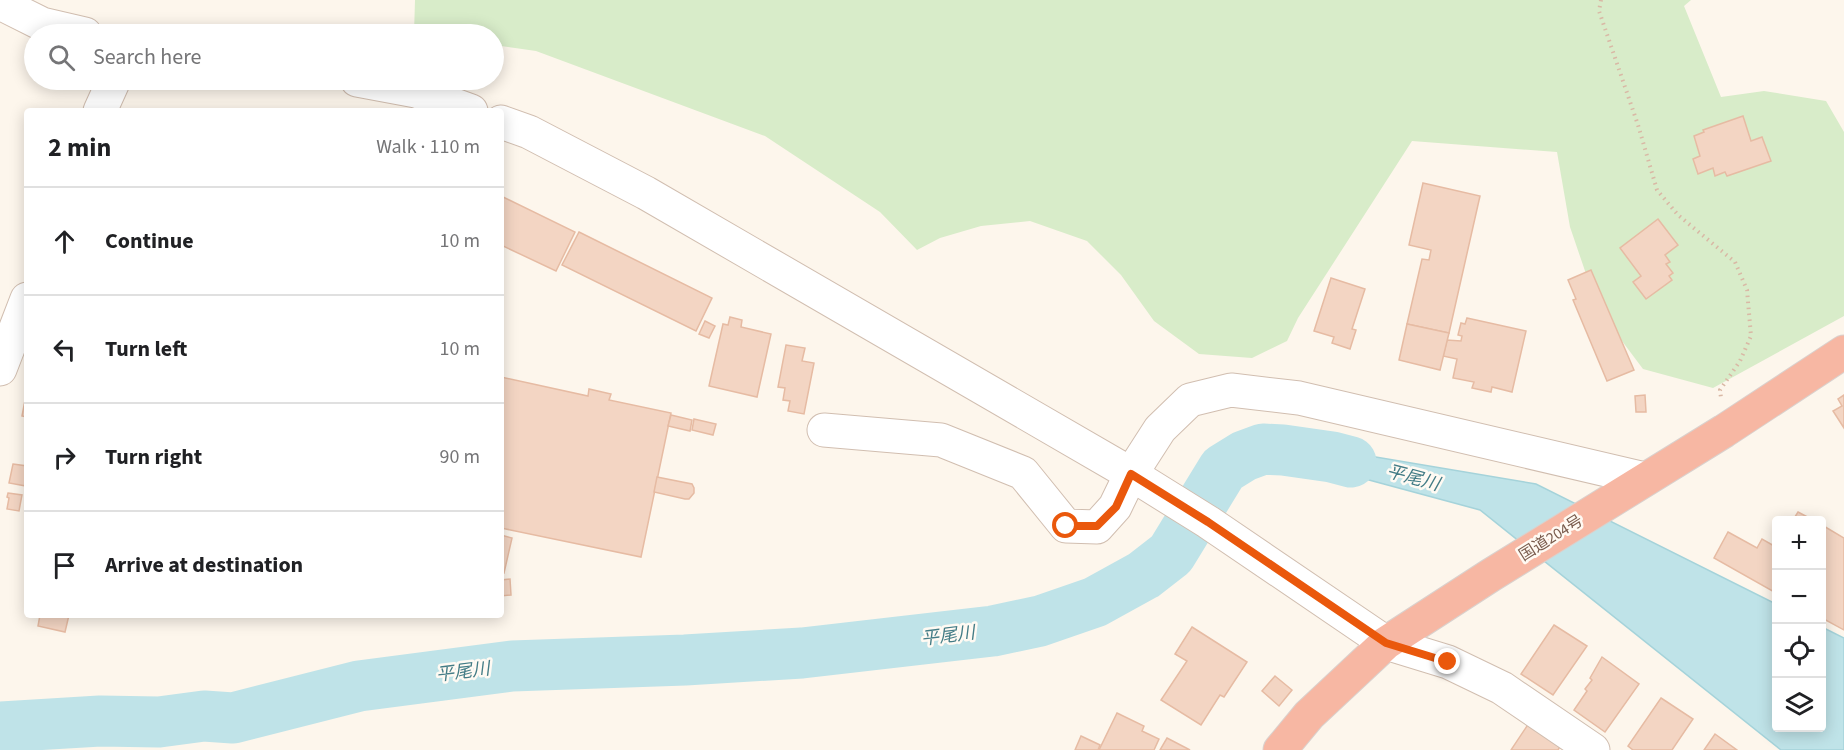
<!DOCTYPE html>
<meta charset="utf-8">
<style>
body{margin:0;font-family:"Source Sans 3","Noto Sans JP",sans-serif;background:#f2f2f2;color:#202124}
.controls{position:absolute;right:18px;bottom:18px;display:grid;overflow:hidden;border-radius:6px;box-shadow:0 3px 15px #0003}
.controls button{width:54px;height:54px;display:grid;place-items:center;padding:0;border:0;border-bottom:2px solid #e0e0e0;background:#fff;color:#202124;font:30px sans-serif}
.stop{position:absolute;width:18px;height:18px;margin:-14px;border:4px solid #ea580c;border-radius:50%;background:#fff}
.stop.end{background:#ea580c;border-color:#fff;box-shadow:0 2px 6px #0008}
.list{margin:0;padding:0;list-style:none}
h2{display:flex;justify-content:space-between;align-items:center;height:78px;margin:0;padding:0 24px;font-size:26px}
h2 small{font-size:20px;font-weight:400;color:#757577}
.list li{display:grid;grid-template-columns:39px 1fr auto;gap:18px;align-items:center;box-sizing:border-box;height:108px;padding:0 24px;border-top:2px solid #e0e0e0}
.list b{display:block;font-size:22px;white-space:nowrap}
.list em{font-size:20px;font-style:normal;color:#757577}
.icon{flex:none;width:33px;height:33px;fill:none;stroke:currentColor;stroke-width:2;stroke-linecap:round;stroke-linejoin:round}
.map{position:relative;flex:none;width:1844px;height:750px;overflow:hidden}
.search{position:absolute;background:#fff;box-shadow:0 3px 15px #0003;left:24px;top:24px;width:480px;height:66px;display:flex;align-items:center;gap:15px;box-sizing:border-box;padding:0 21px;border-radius:33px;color:#757577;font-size:22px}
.panel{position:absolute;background:#fff;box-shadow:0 3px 15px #0003;left:24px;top:108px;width:480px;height:510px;border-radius:6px}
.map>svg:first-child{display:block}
.green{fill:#d8ecc9}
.water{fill:#bfe3e8;stroke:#a5d3da;stroke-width:1.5}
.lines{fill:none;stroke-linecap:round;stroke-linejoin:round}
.river{stroke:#bfe3e8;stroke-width:51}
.building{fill:#f3d5c3;stroke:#e6bba3;stroke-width:1.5}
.minor-casing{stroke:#d1beb0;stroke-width:35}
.highway-casing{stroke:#dad1cd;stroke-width:35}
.path{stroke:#d9b8a5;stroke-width:4;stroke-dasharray:1.5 4.5;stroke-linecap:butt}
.minor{stroke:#fff;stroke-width:33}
.highway{stroke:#f7b7a3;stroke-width:33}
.route{stroke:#ea580c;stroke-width:8}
.labels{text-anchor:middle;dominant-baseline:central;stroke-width:5;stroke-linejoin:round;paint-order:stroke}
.street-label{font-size:16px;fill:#7a5c4d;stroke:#fffaf3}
.water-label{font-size:18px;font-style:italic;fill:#437c86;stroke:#fffaf3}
</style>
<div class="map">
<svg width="1844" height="750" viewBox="0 0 1844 750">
<rect width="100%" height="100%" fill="#fdf6ec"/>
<polygon class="green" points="415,0 1691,0 1684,6 1721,97 1764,91 1826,101 1844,132 1844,316 1713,388 1643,369 1598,309 1570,227 1557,152 1412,141 1298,318 1287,341 1252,358 1199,354 1154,321 1121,275 1087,241 1030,221 981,226 940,238 917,250 880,212 765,136 536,51 494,45 494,34 414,34"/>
<polygon class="water" points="1282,448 1334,450 1536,484 1776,604 1776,728 1822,728 1822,627 1844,638 1844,750 1781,750 1480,510 1295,460 1281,452"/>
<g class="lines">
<polyline class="river" points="0,727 100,721 159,722 204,716 233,718 359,686 512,666 685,660 802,653 993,631 1040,621 1095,602 1144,575 1171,554 1223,469 1244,456 1263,449 1283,450 1332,457 1351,462"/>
</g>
<g class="building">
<polygon points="1743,116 1751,141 1762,137 1771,161 1727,176 1725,172 1715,176 1713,168 1698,174 1693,159 1700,156 1694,136 1704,132 1703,130"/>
<polygon points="1423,183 1480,196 1449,333 1407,324 1422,259 1429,260 1431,250 1409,245"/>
<polygon points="501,196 575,232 556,271 501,245"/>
<polygon points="1658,219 1678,245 1665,255 1670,262 1666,264 1673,273 1669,276 1672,280 1646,299 1633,282 1641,276 1620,248"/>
<polygon points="579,232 712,298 696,331 562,265"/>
<polygon points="1591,270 1634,370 1607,381 1573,300 1576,299 1568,280"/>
<polygon points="1331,278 1365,289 1352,329 1356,330 1350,349 1332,343 1334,337 1314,331"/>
<polygon points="730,317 742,320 741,327 771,334 757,397 709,386 723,324 728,325"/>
<polygon points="1467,318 1526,331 1512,392 1492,387 1491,392 1472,388 1474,382 1453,378 1457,359 1443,356 1447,340 1461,341 1462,336 1458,335 1461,323 1465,324"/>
<polygon points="705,321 715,326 709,338 699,334"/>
<polygon points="1407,324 1449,333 1440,370 1399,360"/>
<polygon points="786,345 805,348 802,361 814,363 804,414 788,411 790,401 783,400 785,388 778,387"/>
<polygon points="501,377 588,396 589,389 611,394 609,400 671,413 641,557 501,528"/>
<polygon points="27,390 27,417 22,416"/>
<polygon points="1645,395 1646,412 1636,412 1635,396"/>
<polygon points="1844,395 1844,428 1833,411 1842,406 1838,399"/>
<polygon points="671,415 692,420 690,431 668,426"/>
<polygon points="694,419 716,424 713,435 692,430"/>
<polygon points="13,464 27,466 26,486 9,483"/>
<polygon points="657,477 692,484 694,488 694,493 689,499 685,499 654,492"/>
<polygon points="8,493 22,495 19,511 7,509 9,498 7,497"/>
<polygon points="1798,512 1813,520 1793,520"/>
<polygon points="1822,525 1844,538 1844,630 1822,618"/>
<polygon points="1728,532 1757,548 1762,539 1776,547 1776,593 1714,558"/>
<polygon points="501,535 512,538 504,573 501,572"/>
<polygon points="510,579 511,595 501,596 501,580"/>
<polygon points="40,615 69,615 65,632 38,626"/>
<polygon points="1554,625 1587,646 1553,695 1521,674"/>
<polygon points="1192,627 1247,662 1224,697 1220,695 1201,725 1161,700 1187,661 1175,654"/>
<polygon points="1602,657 1639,684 1605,732 1574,710 1587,691 1585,689 1592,680 1590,678"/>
<polygon points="1275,676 1292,690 1279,706 1262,691"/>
<polygon points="1661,698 1693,719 1672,750 1633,750 1628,746"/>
<polygon points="1117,713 1144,726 1142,731 1159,739 1154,750 1099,750"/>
<polygon points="1529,723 1561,745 1558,750 1511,750"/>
<polygon points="1715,734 1737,750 1704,750"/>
<polygon points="1081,736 1100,745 1098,750 1075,750"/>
<polygon points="1167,738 1190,750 1160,750"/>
</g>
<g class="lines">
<defs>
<g id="minor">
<polyline points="0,3 42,24 85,34"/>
<polyline points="357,80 416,91 471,111"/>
<polyline points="100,111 114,80"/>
<polyline points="501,122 529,132 646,193 1131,474 1208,522 1386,643 1448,662 1502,688 1593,750"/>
<polyline points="0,369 27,299"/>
<polyline points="824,430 941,440 1023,473 1066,526 1097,527 1115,507 1131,474 1160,429 1190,400 1231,390 1299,398 1645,479"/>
</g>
<polyline id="highway" points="1280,750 1309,715 1386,643 1491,575 1724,431 1844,352"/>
</defs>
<use href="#minor" class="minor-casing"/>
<use href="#highway" class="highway-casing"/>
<polyline class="path" points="1601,0 1599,11 1638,125 1657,190 1678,215 1735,262 1747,290 1751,336 1740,361 1720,390 1721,398"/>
<use href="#minor" class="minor"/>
<use href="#highway" class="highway"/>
</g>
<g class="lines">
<polyline class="route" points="1066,526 1097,526 1116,507 1131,474 1208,522 1386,643 1448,662"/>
</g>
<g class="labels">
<g class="street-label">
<text transform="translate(1551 538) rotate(-32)">国道204号</text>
</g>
<g class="water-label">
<text transform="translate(1413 478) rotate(15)">平尾川</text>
<text transform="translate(948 636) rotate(-7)">平尾川</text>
<text transform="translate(463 672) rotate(-7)">平尾川</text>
</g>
</g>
</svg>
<div class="controls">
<button>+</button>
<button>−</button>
<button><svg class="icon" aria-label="locate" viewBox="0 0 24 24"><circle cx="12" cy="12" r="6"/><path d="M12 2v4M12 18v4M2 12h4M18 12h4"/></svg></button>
<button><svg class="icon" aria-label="layers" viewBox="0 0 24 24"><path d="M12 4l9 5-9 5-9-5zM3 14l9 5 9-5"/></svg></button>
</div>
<div class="stop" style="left:1066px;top:526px"></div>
<div class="stop end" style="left:1448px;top:662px"></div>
<div class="search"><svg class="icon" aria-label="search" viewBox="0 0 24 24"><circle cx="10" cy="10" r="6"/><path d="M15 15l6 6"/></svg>Search here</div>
<section class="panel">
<h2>2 min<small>Walk · 110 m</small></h2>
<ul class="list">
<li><svg class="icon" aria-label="ahead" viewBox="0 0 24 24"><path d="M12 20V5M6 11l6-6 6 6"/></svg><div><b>Continue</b></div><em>10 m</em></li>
<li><svg class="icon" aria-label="left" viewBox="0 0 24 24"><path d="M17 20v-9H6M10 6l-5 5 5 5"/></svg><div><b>Turn left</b></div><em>10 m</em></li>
<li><svg class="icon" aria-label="right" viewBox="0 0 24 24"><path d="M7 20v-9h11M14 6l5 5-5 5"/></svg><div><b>Turn right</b></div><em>90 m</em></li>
<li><svg class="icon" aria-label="arrive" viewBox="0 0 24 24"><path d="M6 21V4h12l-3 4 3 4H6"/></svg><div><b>Arrive at destination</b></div></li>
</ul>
</section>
</div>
